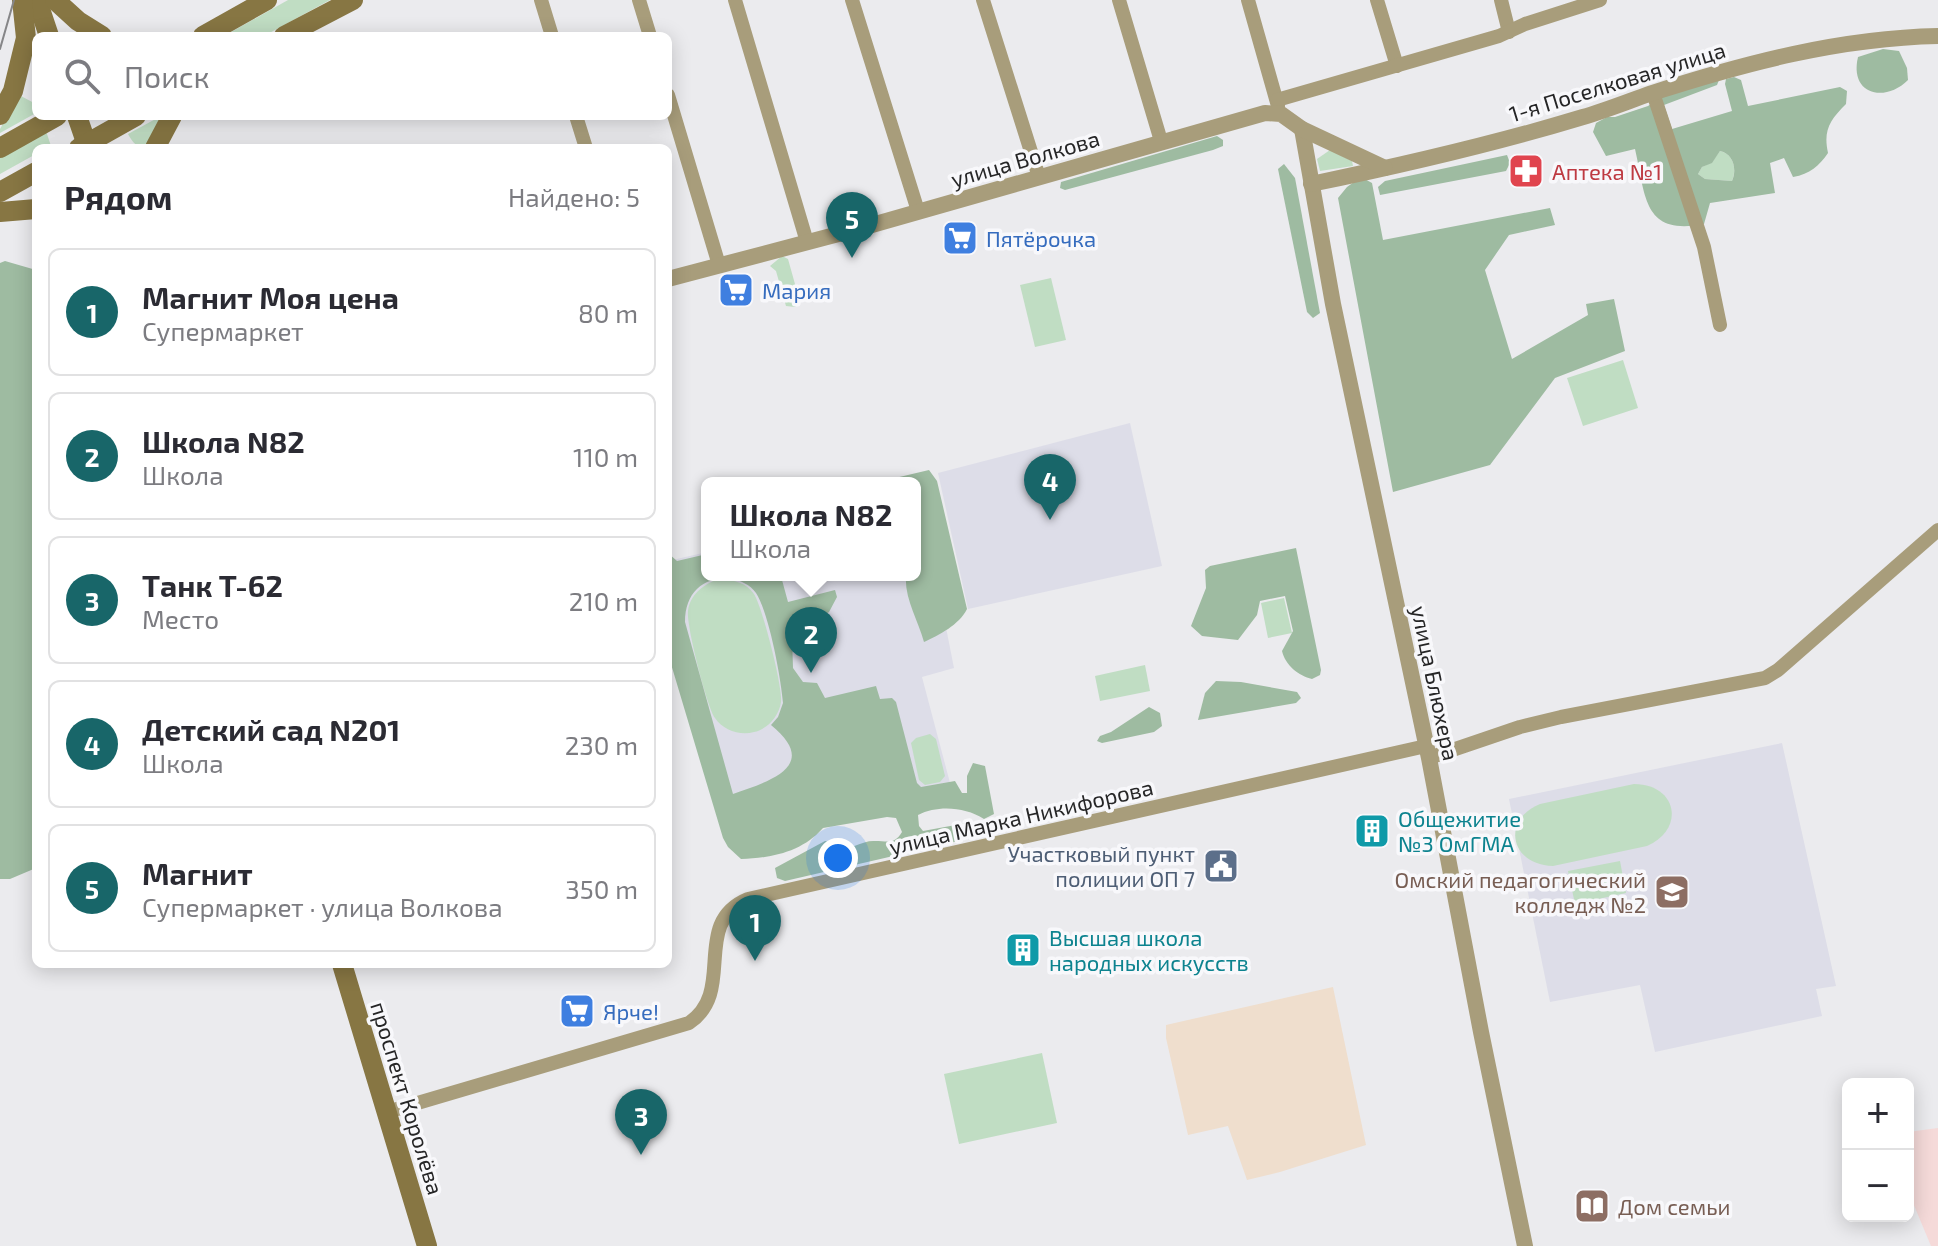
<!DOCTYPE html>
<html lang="ru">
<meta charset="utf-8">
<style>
body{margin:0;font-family:"Exo 2",sans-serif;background:#f2f2f3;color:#2b2b33}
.controls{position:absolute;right:24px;bottom:24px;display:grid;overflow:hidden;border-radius:12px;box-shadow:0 4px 20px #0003}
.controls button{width:72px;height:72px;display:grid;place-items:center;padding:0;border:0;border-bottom:2px solid #e1e1e2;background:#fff;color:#2b2b33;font:40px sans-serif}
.you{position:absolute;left:838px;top:858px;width:28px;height:28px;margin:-20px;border:6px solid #fff;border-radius:50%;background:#1a73e8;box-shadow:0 0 0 12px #1a73e833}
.badge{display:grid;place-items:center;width:52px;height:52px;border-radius:50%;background:#186669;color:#fff;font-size:26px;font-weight:700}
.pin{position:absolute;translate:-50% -66px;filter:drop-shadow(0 2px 4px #0008)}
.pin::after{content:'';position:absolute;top:42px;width:28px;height:24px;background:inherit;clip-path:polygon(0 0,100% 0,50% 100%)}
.popup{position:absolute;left:701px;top:477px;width:220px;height:104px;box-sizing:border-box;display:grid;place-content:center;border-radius:12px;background:#fff;filter:drop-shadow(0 2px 6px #0005);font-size:26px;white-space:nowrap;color:#7c7c81}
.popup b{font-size:30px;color:#2b2b33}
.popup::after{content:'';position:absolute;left:50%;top:100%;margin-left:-16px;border:16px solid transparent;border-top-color:#fff}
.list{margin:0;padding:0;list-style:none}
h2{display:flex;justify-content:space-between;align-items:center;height:104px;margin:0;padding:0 32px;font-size:34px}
h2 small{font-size:26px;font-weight:400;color:#7c7c81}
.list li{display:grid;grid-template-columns:52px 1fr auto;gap:24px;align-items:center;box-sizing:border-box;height:128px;margin:0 16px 16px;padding:0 16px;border:2px solid #e1e1e2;border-radius:12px}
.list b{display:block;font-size:30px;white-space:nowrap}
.list p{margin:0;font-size:26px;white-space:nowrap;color:#7c7c81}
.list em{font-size:26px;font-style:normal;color:#7c7c81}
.icon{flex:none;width:44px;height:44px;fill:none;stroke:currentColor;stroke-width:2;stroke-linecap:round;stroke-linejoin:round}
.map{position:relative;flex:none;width:1938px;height:1246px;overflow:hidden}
.search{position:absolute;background:#fff;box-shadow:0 4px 20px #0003;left:32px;top:32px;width:640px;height:88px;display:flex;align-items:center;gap:20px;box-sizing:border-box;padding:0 28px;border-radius:12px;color:#7c7c81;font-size:30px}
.panel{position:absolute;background:#fff;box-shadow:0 4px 20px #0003;left:32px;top:144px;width:640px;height:824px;border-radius:12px}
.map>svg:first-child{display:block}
.built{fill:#dddde8}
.industrial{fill:#f5dad9}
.medical{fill:#efdecd}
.green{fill:#c0ddc3}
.forest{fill:#9ebba1;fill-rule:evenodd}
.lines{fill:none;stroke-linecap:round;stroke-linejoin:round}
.minor{stroke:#a89d7b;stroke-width:14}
.tertiary{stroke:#a89d7b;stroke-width:16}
.secondary{stroke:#877643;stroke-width:20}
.tram{stroke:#868688;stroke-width:2}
.labels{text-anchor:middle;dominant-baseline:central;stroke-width:7;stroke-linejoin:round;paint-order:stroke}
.street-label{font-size:22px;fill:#262627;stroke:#f8f8fb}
.health-label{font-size:22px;fill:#be3a42;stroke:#f8f8fb;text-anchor:start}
.shop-label{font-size:22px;fill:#366cbe;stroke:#f8f8fb;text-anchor:start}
.culture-label{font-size:22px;fill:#0d838f;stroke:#f8f8fb;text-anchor:start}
.service-label{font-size:22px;fill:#4e5e75;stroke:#f8f8fb;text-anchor:end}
.education-label{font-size:22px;fill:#785e54;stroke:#f8f8fb;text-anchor:end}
</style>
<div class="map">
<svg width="1938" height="1246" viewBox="0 0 1938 1246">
<rect width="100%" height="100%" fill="#ebebee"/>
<g class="built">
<polygon points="1130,423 1162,566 968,609 938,473"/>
<polygon points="921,501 954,668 922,677 954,798 729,839 668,561 707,552 707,575 915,575"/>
<polygon points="1782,743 1836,986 1816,989 1822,1016 1655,1052 1640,985 1550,1002 1509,799"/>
</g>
<polygon class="industrial" points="1938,1128 1938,1246 1931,1246 1908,1191 1908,1132"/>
<polygon class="medical" points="1333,987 1366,1145 1280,1172 1247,1180 1228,1126 1188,1135 1166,1038 1166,1025"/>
<g class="green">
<polygon points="288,0 330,0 264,36 224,36"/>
<polygon points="19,95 36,104 36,113 0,133 0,129"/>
<path d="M 161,116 L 148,148 C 137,148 133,143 128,134 Z"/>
<polygon points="46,131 51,146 36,148 36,154 0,174 0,156"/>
<polygon points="1330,150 1352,161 1353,166 1320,171 1317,159"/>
<path d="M 1720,151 C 1734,154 1737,170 1732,181 L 1705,179 L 1698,174 L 1702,167 L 1712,162 Z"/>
<polygon points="782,256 788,259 800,302 795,307 786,306 776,271 770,266"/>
<polygon points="1051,278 1066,340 1035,347 1020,285"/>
<polygon points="1623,360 1638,408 1583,426 1567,378"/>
<path d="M 715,580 C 730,579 745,581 754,594 C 762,606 783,687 781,702 C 779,716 768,729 754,732 C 740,736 723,730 715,718 C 707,707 686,625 688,611 C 690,595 702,586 715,580 Z"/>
<polygon points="1284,598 1292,633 1268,638 1261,603"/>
<polygon points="1145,665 1150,691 1100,701 1095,676"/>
<polygon points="930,734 936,739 945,776 940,782 925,785 919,780 911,743 916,738"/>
<path d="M 1634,784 C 1677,784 1686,829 1647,846 L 1553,866 C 1510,865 1501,820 1540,804 Z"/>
<polygon points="1620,861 1626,893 1575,904 1568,871"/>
<polygon points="1042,1053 1057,1123 959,1144 944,1074"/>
</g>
<g class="forest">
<path d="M 1883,49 L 1899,51 L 1907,68 L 1908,80 C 1885,103 1849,95 1858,57 Z"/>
<path d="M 1734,77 L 1741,80 L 1748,106 L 1840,87 L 1847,91 L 1846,104 C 1830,120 1823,130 1828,153 C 1819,166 1810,174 1793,177 L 1784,158 L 1770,163 L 1775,193 L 1710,203 L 1704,224 C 1643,236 1646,197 1635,149 L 1606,156 L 1593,132 L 1596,123 L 1607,117 L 1615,117 L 1648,106 L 1663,95 L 1719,80 L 1717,85 L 1664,105 L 1672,129 L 1732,111 L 1725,84 L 1726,79 ZM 1720,151 C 1734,154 1737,170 1732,181 L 1705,179 L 1698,174 L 1702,167 L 1712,163 Z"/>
<polygon points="1217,136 1223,140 1223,146 1213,150 1065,190 1060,188 1061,182"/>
<polygon points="1507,155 1510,163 1506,171 1380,195 1378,187 1385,181"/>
<polygon points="1284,164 1295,178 1320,313 1313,318 1307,312 1278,169"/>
<polygon points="1361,177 1372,183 1383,240 1550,208 1555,225 1509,235 1485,270 1512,359 1588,315 1586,304 1614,299 1625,351 1555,378 1490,465 1393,492 1338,198 1347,187"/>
<polygon points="5,261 36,270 36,868 10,879 0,879 0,263"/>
<path d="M 929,470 L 937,481 L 967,609 C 959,625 939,635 924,642 C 918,620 904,598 906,575 L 915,575 L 915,483 L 874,483 Z"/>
<path d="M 1296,548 L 1321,670 L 1320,675 L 1312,679 C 1299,676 1285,665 1282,651 L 1293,631 L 1285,596 L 1260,601 L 1257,615 L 1238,640 L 1202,636 L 1191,626 L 1206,588 L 1205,570 L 1210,566 Z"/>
<path d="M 668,553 L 677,561 L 707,554 L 707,575 L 802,575 L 782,580 L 788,602 L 835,590 L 837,597 L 829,612 L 792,638 L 793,668 L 803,682 L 817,683 L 825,698 L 876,686 L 880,699 L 892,698 L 896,702 L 917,783 L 921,787 L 955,781 L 962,793 L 967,793 L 967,776 L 973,763 L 985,766 L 994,814 L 984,819 C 965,807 938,805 918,815 L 919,826 L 923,831 L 972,822 L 982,829 L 980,836 L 785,881 L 777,878 L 775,868 L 825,841 L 834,842 L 833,853 L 838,854 C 848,849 864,840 875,841 C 888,841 894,845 902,832 L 896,818 L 887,817 L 823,828 C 802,852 772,858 741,859 L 728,847 L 723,838 L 668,654 ZM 730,577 C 740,581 750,584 756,593 C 769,613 781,678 783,703 L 778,717 L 771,725 C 821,766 770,781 733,794 L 685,622 C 685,593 702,578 730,577 Z"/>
<polygon points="1216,681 1241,682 1297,692 1301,698 1296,703 1198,720 1205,693"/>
<polygon points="1149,707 1160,713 1162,726 1154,732 1102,743 1097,741 1100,736 1111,732"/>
</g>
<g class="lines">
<g class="minor">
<polyline points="541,0 552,36"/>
<polyline points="639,0 650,36"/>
<polyline points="735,0 807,242"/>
<polyline points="852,0 918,211"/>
<polyline points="983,0 1039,177"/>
<polyline points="1119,0 1161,141"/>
<polyline points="1248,0 1278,106"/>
<polyline points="1377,0 1397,66"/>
<polyline points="1501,0 1509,32"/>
<polyline points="1653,93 1704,247 1720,325"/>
<polyline points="668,95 719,265"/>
<polyline points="1277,100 1499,36 1525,24 1600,0"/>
<polyline points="576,116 586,148"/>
<polyline points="1429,758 1520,727 1561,717 1765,678 1778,670 1938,530"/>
<path d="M 387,1112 L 689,1023 C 737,991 690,923 748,899 L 1426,746"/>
</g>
<g class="tertiary">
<polyline points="1302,129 1333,304 1429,758 1481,1032 1525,1246"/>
<path d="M 1311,184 C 1403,165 1494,144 1583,117 C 1607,110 1629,101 1652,93 C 1745,63 1840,38 1938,36"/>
<polyline points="668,279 865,227 1265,113 1281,114 1302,129 1385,168"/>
</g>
<g class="secondary">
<polyline points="37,0 49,36"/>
<polyline points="55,0 78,21 102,36"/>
<polyline points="203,36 267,0"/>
<polyline points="284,36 353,0"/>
<polyline points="0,115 13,91 26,38 22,0"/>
<polyline points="77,116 88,148"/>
<polyline points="0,148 57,116"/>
<polyline points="79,148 136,116"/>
<polyline points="155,148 172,116"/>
<polyline points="0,192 36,172"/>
<polyline points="0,212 36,209"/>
<polyline points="342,964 427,1246"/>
</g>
<polyline class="tram" points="0,49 14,0"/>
</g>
<defs>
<symbol id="pharmacy-square" viewBox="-11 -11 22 22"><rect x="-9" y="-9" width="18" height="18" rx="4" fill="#e0444e" stroke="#f8f8fb"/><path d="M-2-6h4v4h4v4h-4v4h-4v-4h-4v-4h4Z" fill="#fff"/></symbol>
<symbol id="supermarket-square" viewBox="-11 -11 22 22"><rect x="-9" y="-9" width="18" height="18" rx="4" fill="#3f7fe0" stroke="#f8f8fb"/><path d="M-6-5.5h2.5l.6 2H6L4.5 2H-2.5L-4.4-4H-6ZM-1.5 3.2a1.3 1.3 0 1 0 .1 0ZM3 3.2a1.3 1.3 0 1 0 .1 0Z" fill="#fff"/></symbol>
<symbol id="building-square" viewBox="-11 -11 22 22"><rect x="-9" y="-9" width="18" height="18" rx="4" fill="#0f9aa8" stroke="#f8f8fb"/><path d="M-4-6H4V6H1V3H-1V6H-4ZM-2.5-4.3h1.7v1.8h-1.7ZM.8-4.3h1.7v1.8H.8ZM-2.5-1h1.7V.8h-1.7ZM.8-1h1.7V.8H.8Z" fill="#fff"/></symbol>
<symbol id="civic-square" viewBox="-11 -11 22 22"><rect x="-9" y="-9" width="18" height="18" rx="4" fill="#5c6f8a" stroke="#f8f8fb"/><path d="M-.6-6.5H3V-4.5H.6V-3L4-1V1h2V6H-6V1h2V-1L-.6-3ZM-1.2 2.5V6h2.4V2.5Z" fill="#fff"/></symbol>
<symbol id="university-square" viewBox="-11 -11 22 22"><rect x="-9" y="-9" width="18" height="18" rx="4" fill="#8d6e63" stroke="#f8f8fb"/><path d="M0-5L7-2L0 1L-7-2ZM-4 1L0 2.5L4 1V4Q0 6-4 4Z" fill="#fff"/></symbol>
<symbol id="library-square" viewBox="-11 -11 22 22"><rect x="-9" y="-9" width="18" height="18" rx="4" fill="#8d6e63" stroke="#f8f8fb"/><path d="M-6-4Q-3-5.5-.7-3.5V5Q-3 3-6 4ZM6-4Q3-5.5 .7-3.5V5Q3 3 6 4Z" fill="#fff"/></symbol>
</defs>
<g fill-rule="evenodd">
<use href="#pharmacy-square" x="1506" y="151" width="40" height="40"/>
<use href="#supermarket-square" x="940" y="218" width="40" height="40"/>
<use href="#supermarket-square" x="716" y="270" width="40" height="40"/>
<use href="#building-square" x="1352" y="811" width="40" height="40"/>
<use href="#civic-square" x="1201" y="846" width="40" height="40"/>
<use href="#university-square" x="1652" y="872" width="40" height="40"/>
<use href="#building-square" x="1003" y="930" width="40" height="40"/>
<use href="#supermarket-square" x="557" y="991" width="40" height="40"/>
<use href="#library-square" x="1572" y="1186" width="40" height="40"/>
</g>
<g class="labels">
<g class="street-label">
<text transform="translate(1617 81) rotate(-17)">1-я Поселковая улица</text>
<text transform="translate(1025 158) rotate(-16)">улица Волкова</text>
<text transform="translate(1436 683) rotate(78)">улица Блюхера</text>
<text transform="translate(1021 816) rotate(-13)">улица Марка Никифорова</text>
<text transform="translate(408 1098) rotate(73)">проспект Королёва</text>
</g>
<g class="health-label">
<text x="1552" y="171">Аптека №1</text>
</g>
<g class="shop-label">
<text x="986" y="238">Пятёрочка</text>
<text x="762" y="290">Мария</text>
<text x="603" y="1011">Ярче!</text>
</g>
<g class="culture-label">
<text x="1398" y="818">Общежитие<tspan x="1398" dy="25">№3 ОмГМА</tspan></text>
<text x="1049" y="937">Высшая школа<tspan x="1049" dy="25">народных искусств</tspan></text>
</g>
<g class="service-label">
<text x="1195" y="853">Участковый пункт<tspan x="1195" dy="25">полиции ОП 7</tspan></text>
</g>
<g class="education-label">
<text x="1646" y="879">Омский педагогический<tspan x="1646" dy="25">колледж №2</tspan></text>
<text x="1618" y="1206" text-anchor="start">Дом семьи</text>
</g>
</g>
</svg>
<div class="controls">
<button>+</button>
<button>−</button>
</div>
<div class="you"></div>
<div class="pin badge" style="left:755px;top:961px">1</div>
<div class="pin badge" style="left:811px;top:673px">2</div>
<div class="popup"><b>Школа N82</b>Школа</div>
<div class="pin badge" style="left:641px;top:1155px">3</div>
<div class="pin badge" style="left:1050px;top:520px">4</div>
<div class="pin badge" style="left:852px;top:258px">5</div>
<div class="search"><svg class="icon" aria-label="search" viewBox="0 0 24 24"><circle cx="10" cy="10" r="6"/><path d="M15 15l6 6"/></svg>Поиск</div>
<section class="panel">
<h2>Рядом<small>Найдено: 5</small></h2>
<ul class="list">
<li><span class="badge">1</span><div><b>Магнит Моя цена</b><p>Супермаркет</p></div><em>80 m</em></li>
<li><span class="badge">2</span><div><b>Школа N82</b><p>Школа</p></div><em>110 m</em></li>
<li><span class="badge">3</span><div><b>Танк Т-62</b><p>Место</p></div><em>210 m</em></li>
<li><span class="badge">4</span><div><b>Детский сад N201</b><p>Школа</p></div><em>230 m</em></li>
<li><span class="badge">5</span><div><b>Магнит</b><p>Супермаркет · улица Волкова</p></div><em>350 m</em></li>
</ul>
</section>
</div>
